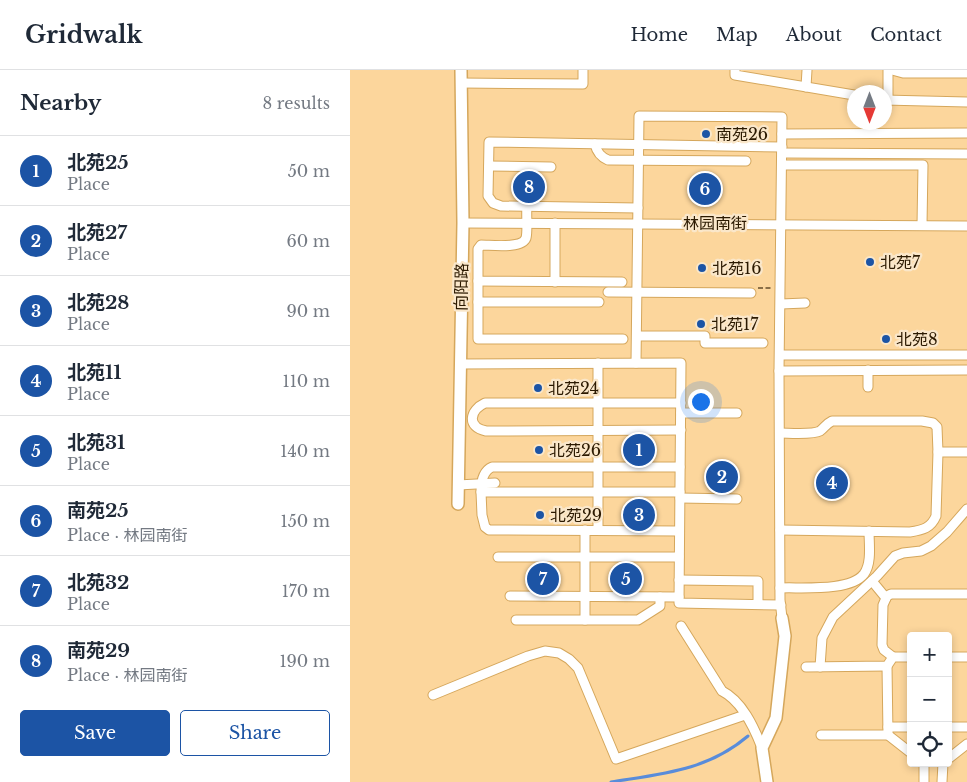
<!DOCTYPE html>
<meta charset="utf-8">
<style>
body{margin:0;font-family:"Libre Baskerville","Noto Sans SC",serif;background:#f2f2f3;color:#1f2937}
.controls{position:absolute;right:15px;bottom:15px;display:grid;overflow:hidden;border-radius:5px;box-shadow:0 2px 8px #0003}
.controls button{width:45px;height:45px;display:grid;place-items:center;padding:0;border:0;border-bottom:1px solid #e0e1e3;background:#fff;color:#1f2937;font:25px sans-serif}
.compass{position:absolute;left:497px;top:15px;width:45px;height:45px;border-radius:50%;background:#fff;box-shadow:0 2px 8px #0003;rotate:180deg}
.you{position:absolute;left:350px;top:331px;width:18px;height:18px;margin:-12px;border:4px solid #fff;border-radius:50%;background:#1a73e8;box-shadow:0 0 0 8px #1a73e833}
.badge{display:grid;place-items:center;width:32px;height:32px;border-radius:50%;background:#1c54a5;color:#fff;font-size:16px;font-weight:700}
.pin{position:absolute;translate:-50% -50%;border:2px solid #fff;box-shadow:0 1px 5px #0006}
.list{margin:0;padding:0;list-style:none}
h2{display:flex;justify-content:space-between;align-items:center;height:65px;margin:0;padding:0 20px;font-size:21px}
h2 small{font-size:16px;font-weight:400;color:#747a83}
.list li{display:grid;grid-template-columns:32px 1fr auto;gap:15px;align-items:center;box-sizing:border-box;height:70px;padding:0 20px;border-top:1px solid #e0e1e3}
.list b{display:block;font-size:19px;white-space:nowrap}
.list p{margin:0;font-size:16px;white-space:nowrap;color:#747a83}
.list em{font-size:16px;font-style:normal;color:#747a83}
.actions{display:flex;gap:10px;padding:15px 20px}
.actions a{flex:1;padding:11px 0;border:1px solid #1c54a5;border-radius:5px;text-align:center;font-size:18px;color:#1c54a5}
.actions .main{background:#1c54a5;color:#fff}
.icon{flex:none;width:28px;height:28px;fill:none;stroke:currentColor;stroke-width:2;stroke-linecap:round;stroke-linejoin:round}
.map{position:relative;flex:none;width:617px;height:712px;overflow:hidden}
header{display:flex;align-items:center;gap:30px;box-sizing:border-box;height:70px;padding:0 25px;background:#fff;border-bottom:1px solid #e0e1e3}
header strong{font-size:24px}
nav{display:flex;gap:28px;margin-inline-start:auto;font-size:18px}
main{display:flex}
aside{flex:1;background:#fff}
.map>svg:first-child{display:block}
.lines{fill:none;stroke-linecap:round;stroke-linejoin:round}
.stream{stroke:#598cda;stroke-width:3}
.minor-casing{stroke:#d5a75c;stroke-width:11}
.tertiary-casing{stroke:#d5a75c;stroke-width:14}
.path{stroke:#8a6f47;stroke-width:2;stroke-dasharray:5 2.5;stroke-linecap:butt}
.minor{stroke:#fff;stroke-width:9}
.tertiary{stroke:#fff;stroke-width:11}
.poi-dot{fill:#1c54a5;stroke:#fae7ca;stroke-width:2}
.labels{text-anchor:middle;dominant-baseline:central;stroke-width:4.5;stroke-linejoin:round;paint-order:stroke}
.poi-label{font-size:16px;fill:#2b1900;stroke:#fae7ca;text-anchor:start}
.street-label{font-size:16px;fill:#2b1900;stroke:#fae7ca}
</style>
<header>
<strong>Gridwalk</strong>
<nav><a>Home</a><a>Map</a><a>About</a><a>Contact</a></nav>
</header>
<main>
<aside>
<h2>Nearby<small>8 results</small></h2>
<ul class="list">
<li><span class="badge">1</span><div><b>北苑25</b><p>Place</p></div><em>50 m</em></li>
<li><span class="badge">2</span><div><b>北苑27</b><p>Place</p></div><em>60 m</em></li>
<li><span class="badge">3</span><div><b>北苑28</b><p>Place</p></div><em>90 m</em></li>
<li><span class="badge">4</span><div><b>北苑11</b><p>Place</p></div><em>110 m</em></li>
<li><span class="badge">5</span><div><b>北苑31</b><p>Place</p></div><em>140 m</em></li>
<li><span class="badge">6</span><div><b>南苑25</b><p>Place · 林园南街</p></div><em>150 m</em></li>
<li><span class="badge">7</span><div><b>北苑32</b><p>Place</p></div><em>170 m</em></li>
<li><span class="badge">8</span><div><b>南苑29</b><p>Place · 林园南街</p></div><em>190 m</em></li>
</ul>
<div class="actions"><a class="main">Save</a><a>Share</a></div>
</aside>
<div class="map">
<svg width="617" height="712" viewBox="0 0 617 712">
<rect width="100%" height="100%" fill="#fcd69c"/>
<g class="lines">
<path class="stream" d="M 261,712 C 311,704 357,701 398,666"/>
<defs>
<g id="minor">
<polyline points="385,0 385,5 504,25"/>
<polyline points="538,0 538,31"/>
<polyline points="542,0 553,3 617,3"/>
<polyline points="111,13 233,14 233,0"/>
<polyline points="456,17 457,0"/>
<polyline points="534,30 617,32"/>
<polyline points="432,64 617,63"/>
<path d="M 245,74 C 247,83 251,87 258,90 L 396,91"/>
<polyline points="432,83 617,84"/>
<polyline points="432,95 573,95 572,155"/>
<polyline points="139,96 201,97"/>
<path d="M 177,136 C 176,144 178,161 176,168 C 172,179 142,175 131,175 L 128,179 L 128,211 L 272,212"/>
<polyline points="288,138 151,136 143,133 138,126 139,72 432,77"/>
<polyline points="113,153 617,156"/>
<polyline points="128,211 128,269 273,269"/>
<polyline points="205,212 205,153"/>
<polyline points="258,222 401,223"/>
<polyline points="128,232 249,232"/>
<polyline points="431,234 455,233"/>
<polyline points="287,266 355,266 355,273 413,273"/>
<polyline points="430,285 617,285"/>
<polyline points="248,293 248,460"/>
<polyline points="286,293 289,46 432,47 429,301 430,530 432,548"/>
<polyline points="110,294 331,293 329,533 431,535"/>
<polyline points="518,300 518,317"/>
<polyline points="429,301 617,300"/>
<polyline points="331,343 387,343"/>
<path d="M 331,360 L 136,361 C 116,357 120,340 135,333 L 331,333"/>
<path d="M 430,363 C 439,363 463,365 470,361 C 475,357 476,354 482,351 L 572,351 L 583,353 L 587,357 L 588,382"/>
<polyline points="108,415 145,413"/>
<polyline points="131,422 132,445 135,457 139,460 329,461"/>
<path d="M 330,422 L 131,422 C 131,413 133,401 142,397 L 330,397"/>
<polyline points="330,428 387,429"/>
<polyline points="235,460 235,550"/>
<path d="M 430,460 L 560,462 C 573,460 581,458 586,446 L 588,382 L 617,382"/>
<polyline points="148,487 329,487"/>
<polyline points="329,510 408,511 408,534"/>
<polyline points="522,511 536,528"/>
<path d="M 430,518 C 451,517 500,522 514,504 C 522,493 519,474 519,461"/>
<polyline points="160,526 329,527"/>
<polyline points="166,550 288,550 310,536 310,527"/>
<path d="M 331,556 L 372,621 C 392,631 404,657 412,678"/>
<polyline points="543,587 534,580 532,575 533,535 537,526 541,524 617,524"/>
<polyline points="598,587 617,587"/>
<polyline points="537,596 538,665"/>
<polyline points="456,597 537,596 543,587 561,587"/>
<polyline points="470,597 472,568 483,547 527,506 545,486 553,483 571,481 581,476 597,462 617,439"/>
<polyline points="83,625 178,586 195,581 209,583 219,589 228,598 266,689 395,645"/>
<polyline points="538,657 561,657"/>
<polyline points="598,657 617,657"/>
<polyline points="471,665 538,665 561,683"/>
<polyline points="598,689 617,674"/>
<polyline points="574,693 574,712"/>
<polyline points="592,712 593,693"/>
</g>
<g id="tertiary">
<polyline points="108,434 113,153 111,0"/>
<polyline points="417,712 412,678 426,648 435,566 432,548"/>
</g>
</defs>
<use href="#minor" class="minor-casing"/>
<use href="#tertiary" class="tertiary-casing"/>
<polyline class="path" points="408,218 421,218"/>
<use href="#minor" class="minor"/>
<use href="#tertiary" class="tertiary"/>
</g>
<g class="poi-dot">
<circle cx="356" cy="64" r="5"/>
<circle cx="520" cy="192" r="5"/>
<circle cx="352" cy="198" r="5"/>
<circle cx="351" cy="254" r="5"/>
<circle cx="536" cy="269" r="5"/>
<circle cx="188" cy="318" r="5"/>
<circle cx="189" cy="380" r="5"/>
<circle cx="190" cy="445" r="5"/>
</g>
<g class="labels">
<g class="poi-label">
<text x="366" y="64">南苑26</text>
<text x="530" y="192">北苑7</text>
<text x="362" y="198">北苑16</text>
<text x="361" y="254">北苑17</text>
<text x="546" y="269">北苑8</text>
<text x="198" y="318">北苑24</text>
<text x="199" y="380">北苑26</text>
<text x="200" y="445">北苑29</text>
</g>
<g class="street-label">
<text x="365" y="153">林园南街</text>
<text transform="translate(111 217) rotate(-89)">向阳路</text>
</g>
</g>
</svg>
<div class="controls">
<button>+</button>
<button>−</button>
<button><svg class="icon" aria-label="locate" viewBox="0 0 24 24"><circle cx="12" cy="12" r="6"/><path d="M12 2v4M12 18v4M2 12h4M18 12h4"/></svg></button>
</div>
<svg class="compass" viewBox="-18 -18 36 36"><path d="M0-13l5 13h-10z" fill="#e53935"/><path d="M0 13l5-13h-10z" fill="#747a83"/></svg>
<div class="you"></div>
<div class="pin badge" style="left:289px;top:380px">1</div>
<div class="pin badge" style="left:372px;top:407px">2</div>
<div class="pin badge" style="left:289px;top:445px">3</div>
<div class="pin badge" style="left:482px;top:413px">4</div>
<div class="pin badge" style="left:276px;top:509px">5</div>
<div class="pin badge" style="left:355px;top:119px">6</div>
<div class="pin badge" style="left:193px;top:509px">7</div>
<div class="pin badge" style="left:179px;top:117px">8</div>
</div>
</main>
